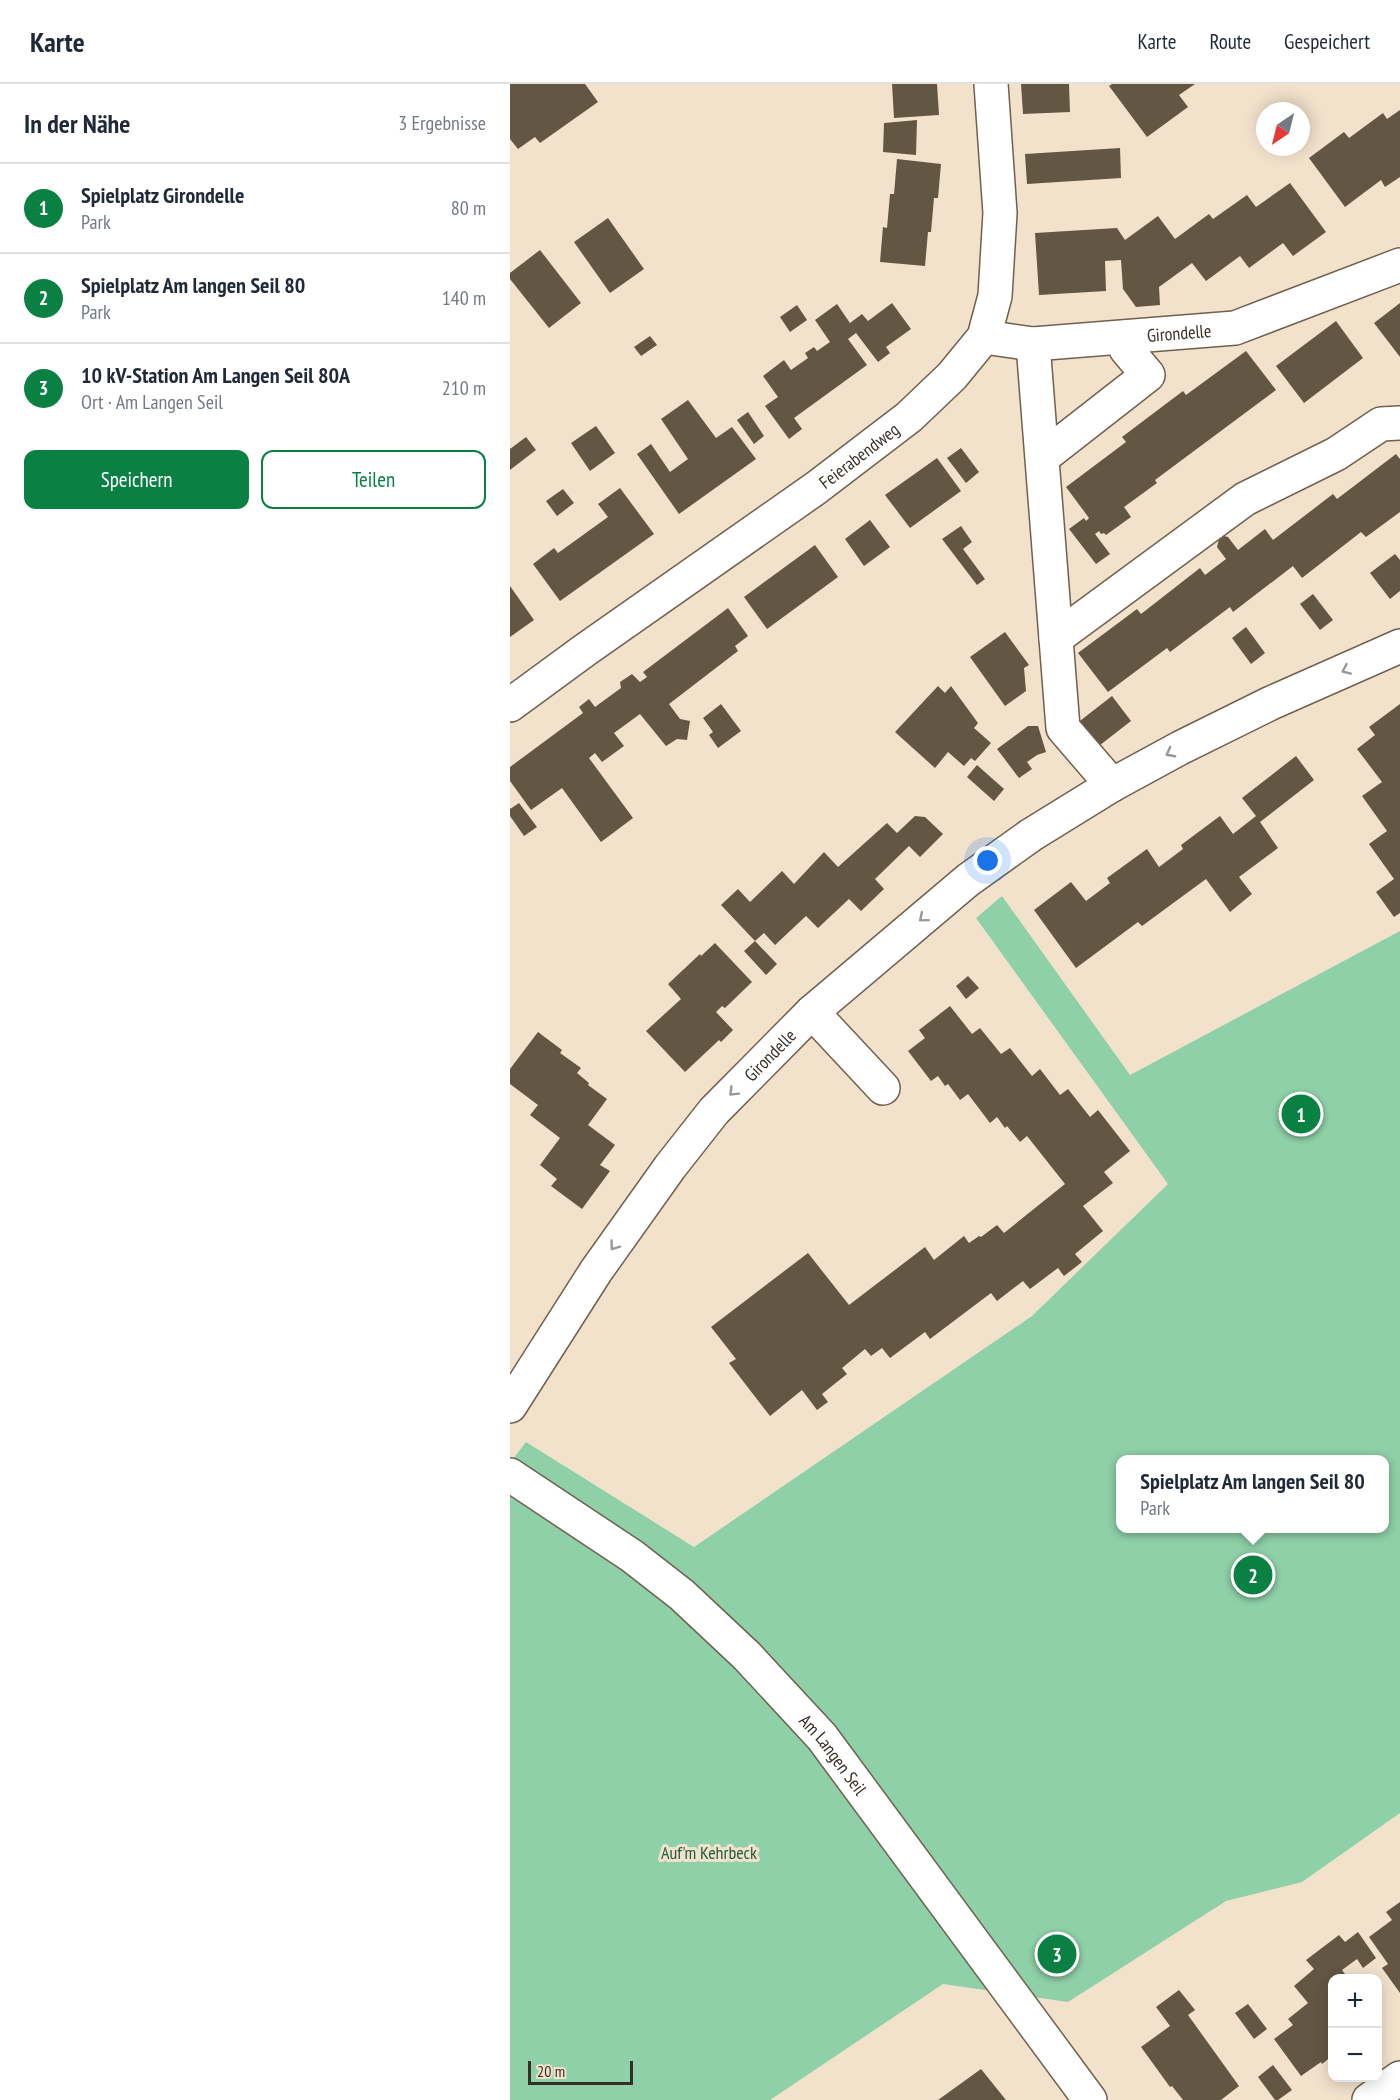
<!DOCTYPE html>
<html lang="de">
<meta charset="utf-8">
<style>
body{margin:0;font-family:"PT Sans Narrow",sans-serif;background:#f6f6f7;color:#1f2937}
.controls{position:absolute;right:18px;bottom:18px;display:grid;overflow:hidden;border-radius:12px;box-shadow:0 3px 15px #0003}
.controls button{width:54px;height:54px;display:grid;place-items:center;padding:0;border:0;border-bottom:2px solid #e0e1e3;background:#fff;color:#1f2937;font:30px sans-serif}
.compass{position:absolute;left:746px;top:18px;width:54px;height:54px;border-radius:50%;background:#fff;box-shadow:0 3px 15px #0003;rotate:215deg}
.scale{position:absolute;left:18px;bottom:15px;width:105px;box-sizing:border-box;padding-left:6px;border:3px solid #352f26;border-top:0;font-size:16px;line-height:21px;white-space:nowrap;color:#352f26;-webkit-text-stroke:4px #f2e2cc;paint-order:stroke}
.you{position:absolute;left:478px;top:777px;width:21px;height:21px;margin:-15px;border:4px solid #fff;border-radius:50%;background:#1a73e8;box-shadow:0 0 0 9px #1a73e833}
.badge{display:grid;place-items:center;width:39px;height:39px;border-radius:50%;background:#0b8043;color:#fff;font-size:20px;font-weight:700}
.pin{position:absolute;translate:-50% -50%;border:3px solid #fff;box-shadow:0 2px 6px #0006}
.popup{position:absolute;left:606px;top:1371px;width:273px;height:78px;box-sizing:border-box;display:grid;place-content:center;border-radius:12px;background:#fff;filter:drop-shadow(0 2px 4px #0005);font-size:20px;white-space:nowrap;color:#747a83}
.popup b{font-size:22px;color:#1f2937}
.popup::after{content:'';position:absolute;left:50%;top:100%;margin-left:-12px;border:12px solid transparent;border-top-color:#fff}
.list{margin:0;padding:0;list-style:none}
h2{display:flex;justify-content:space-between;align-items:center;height:78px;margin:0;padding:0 24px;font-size:26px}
h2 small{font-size:20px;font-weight:400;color:#747a83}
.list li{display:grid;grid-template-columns:39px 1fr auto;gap:18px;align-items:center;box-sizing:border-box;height:90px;padding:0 24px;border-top:2px solid #e0e1e3}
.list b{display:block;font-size:22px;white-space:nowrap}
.list p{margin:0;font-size:20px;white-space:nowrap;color:#747a83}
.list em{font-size:20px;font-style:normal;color:#747a83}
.actions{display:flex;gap:12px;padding:18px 24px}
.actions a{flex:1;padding:14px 0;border:2px solid #0b8043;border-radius:12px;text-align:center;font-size:21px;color:#0b8043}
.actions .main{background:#0b8043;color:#fff}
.map{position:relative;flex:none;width:890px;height:2016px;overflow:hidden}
header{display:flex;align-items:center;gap:36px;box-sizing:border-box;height:84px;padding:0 30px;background:#fff;border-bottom:2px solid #e0e1e3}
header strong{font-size:28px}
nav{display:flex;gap:33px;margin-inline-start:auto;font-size:21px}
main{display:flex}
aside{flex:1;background:#fff}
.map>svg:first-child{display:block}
.green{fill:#8ed0a7;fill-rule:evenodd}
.building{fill:#635643}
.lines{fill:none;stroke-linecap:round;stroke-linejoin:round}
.minor-casing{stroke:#6f614e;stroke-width:36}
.minor{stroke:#fff;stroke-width:33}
.oneway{stroke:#9a9792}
.labels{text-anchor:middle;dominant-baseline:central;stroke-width:6;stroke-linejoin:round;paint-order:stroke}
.street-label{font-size:18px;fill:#352f26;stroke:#f2e2cc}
.park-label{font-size:18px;fill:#1e603d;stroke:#f2e2cc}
</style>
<header>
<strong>Karte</strong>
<nav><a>Karte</a><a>Route</a><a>Gespeichert</a></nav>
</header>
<main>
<aside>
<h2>In der Nähe<small>3 Ergebnisse</small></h2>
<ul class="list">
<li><span class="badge">1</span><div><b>Spielplatz Girondelle</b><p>Park</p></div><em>80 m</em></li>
<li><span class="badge">2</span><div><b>Spielplatz Am langen Seil 80</b><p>Park</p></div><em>140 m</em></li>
<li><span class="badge">3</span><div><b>10 kV-Station Am Langen Seil 80A</b><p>Ort · Am Langen Seil</p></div><em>210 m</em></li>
</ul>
<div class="actions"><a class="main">Speichern</a><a>Teilen</a></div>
</aside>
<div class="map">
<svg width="890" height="2016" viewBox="0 0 890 2016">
<rect width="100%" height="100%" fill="#f2e2cc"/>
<path class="green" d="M 492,812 L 620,991 L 890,847 L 890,1729 L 792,1798 L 716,1817 L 558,1918 L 433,1900 L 260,2016 L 0,2016 L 0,1379 L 16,1358 L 184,1463 L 522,1232 L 658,1100 L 466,834 ZM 611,1376 L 875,1376 L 875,1444 L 611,1444 Z"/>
<g class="building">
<polygon points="0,0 75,0 88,18 30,59 25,53 8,65 0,55"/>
<polygon points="382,0 427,0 429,31 384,34"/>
<polygon points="511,0 559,0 560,28 513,30"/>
<polygon points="602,0 685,0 669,11 678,23 637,53 599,2"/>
<polygon points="890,26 890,93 875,103 871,96 835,123 799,74 834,48 839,54 873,29 877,35"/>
<polygon points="407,36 406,71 373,68 374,39"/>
<polygon points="610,64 611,94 517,100 515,70"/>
<polygon points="387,75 431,80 428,114 424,114 421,148 418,148 415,182 370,178 373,143 377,144 380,110 384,110"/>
<polygon points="780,99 816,148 783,172 773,159 739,184 730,172 696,197 682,179 649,203 650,221 626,223 613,205 611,176 595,177 596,207 529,211 525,149 607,144 615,156 648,132 665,155 699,130 703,135 737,111 746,123"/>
<polygon points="98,134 134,185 100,209 64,158"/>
<polygon points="30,166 71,219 39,244 0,195 0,189"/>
<polygon points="382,219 401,245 376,263 380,269 368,278 346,249 338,255 357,281 284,334 292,345 279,355 255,322 268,313 253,292 274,276 281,286 298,274 295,269 304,263 307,267 320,258 305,236 327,220 340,239 352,230 358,237"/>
<polygon points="890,219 890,273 864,239"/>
<polygon points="287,221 297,236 280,248 270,233"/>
<polygon points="826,237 853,274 794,319 766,282"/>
<polygon points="140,252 147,261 131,272 124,263"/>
<polygon points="736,267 766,306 645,396 647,399 614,423 621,433 596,451 594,449 591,450 589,447 585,450 600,470 586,480 559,445 574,434 576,437 579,434 556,403 616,358 612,353 673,307 676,311"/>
<polygon points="178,316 206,354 222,343 246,375 169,430 127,370 141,360 160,388 178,375 151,335"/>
<polygon points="238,328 254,352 244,360 227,336"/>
<polygon points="86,342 105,369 80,387 61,359"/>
<polygon points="16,353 26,366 0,386 0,365"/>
<polygon points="451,364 469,388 456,399 437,374"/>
<polygon points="886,370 890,375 890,428 856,453 851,448 792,494 783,482 723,528 720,523 660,568 657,564 598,608 568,569 627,525 631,530 690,484 695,491 716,475 707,463 710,451 718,453 728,466 755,445 763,456 823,410 827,415"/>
<polygon points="427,374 451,407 400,444 375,411"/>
<polygon points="110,404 144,450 50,517 23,480 44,464 48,469 98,433 88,420"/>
<polygon points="53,405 64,419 47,432 36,417"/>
<polygon points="360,436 380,463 354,482 335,455"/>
<polygon points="451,442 462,458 453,465 475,495 467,501 432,455"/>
<polygon points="305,461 328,493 257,545 234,513"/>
<polygon points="885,470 890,476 890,507 880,515 860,489"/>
<polygon points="0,502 24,536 0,553"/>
<polygon points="803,510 823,536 810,546 790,520"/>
<polygon points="218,524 238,552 225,562 228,567 159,620 170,635 180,637 177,656 167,655 156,662 130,630 104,649 114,662 92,678 85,669 79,674 123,734 91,758 52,704 21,726 0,697 0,683 73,629 69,623 79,615 85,623 111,604 110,598 122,590 130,598 137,593 133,588"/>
<polygon points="736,543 755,569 741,580 722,554"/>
<polygon points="495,548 519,581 514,584 516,607 495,622 460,573"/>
<polygon points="428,602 435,609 441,602 468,639 464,644 481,659 465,677 461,674 454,682 438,668 425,684 385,648"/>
<polygon points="602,612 621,637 585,665 566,640"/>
<polygon points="211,620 231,647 208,664 199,651 203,648 193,634"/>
<polygon points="890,620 890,829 884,833 866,808 884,795 859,760 877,747 852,712 872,698 847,665 865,651 859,643"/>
<polygon points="518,642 528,642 536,668 527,671 517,678 522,685 509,694 487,665"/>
<polygon points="786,672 804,696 750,738 768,764 729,793 742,810 720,828 696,795 632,842 628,838 566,884 524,826 561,798 576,817 600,799 597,794 637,765 649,783 673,765 671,761 710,732 723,750 746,732 732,714"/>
<polygon points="467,681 494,705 484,717 457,693"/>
<polygon points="9,719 27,743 14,752 0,732 0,725"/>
<polygon points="405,732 415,733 433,750 410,773 399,762 365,795 374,805 351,827 339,815 308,844 296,832 265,861 254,849 245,857 267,880 256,891 234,867 245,857 211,821 228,805 240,818 272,787 284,800 314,768 328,783 377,739 387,749"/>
<polygon points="205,859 242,898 215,924 212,922 206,928 223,946 211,958 209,956 175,988 136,947 171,915 158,900 190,870 191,872"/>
<polygon points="458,892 469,904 456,915 446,902"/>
<polygon points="440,922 462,950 470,944 491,970 500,964 522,992 530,985 550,1011 558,1005 580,1033 588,1026 620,1067 594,1088 603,1099 573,1122 593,1147 565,1170 572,1178 554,1192 548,1184 520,1205 513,1197 487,1217 481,1209 420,1255 415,1248 380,1274 372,1264 361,1272 355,1265 332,1284 337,1290 312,1310 318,1318 307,1326 292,1306 260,1332 219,1279 226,1275 201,1243 298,1169 339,1221 415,1163 424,1176 454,1152 459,1159 469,1152 471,1153 487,1141 494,1149 555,1100 517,1052 510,1058 497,1042 495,1044 487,1033 480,1039 458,1010 450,1016 438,1000 435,1002 428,992 421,997 398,967 415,954 409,946"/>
<polygon points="28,948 52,966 50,969 71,984 67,989 79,999 78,1001 97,1015 78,1041 105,1061 90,1081 100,1087 72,1125 41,1102 47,1095 30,1081 50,1054 20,1031 28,1021 0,1000 0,985"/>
<polygon points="890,1818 890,1909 872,1884 878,1880 859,1853 882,1836 876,1828"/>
<polygon points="848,1848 866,1874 853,1884 847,1875 832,1886 838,1894 822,1894 822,1972 812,1980 811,1978 791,1992 764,1955 783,1941 778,1935 798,1919 784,1902 804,1885 796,1876 829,1851 835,1858"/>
<polygon points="546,1861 556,1874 549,1879 539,1866"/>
<polygon points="669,1906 685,1926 678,1931 729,2002 711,2016 673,2016 662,2002 660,2003 631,1963 660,1942 646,1923"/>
<polygon points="738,1920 757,1945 744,1955 725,1929"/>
<polygon points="763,1981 782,2006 768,2016 765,2016 748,1993"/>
<polygon points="471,1985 496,2016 428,2016"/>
</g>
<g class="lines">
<defs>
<g id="minor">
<path id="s1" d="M 474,253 L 523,260 L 725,244 L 890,181"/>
<polyline points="523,260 553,644 602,701"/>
<polyline points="533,373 638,291 616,265 616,253"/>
<polyline points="546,554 735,415 826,370 871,340 890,339"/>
<path id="s2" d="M 0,621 L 75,566 L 306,404 L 399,333 L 442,292 L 474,253 L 485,212 L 490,129 L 481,0"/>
<polyline points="302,928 373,1004"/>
<path id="s3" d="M 0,1322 L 86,1187 L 160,1083 L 204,1027 L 302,928 L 458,796 L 521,751 L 602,701 L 670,664 L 761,619 L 890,562"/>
<path id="s4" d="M 0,1391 L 122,1472 L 172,1511 L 237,1572 L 312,1653 L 580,2016"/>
<polyline points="859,2016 890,1994"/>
</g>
</defs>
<use href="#minor" class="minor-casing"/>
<use href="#minor" class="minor"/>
</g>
<defs><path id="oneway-chevron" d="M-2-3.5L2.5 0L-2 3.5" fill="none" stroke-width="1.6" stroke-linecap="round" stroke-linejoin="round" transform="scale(1.5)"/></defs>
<g class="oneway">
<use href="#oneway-chevron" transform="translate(836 586) rotate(156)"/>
<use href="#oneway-chevron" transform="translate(660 669) rotate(152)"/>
<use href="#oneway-chevron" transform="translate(413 834) rotate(140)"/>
<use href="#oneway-chevron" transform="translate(223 1008) rotate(135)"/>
<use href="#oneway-chevron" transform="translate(104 1162) rotate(126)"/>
</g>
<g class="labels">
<g class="street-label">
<text stroke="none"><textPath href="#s1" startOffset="196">Girondelle</textPath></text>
<text stroke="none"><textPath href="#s2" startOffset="429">Feierabendweg</textPath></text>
<text stroke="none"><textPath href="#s3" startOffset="438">Girondelle</textPath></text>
<text stroke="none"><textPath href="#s4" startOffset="430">Am Langen Seil</textPath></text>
</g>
<g class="park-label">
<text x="199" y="1768">Auf'm Kehrbeck</text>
</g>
</g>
</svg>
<div class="controls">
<button>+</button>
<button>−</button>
</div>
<svg class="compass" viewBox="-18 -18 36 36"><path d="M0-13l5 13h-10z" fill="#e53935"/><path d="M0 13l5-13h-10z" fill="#747a83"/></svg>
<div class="scale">20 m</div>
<div class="you"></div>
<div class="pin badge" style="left:791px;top:1030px">1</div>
<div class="pin badge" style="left:743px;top:1491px">2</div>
<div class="popup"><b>Spielplatz Am langen Seil 80</b>Park</div>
<div class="pin badge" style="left:547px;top:1870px">3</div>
</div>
</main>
